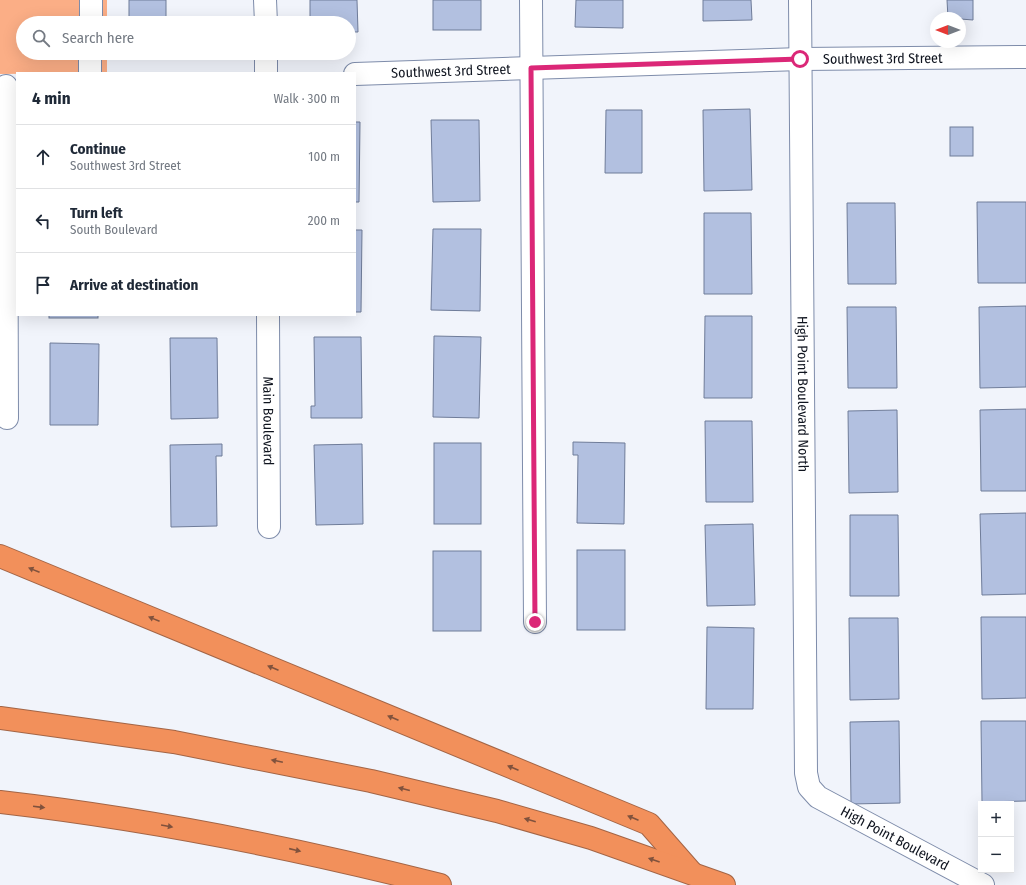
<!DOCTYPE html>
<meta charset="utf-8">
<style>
body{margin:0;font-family:"Fira Sans Condensed",sans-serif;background:#f6f6f7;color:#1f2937}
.controls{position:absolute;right:12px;bottom:12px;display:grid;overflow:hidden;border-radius:0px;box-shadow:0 4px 16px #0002}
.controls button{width:36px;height:36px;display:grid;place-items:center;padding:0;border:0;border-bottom:1px solid #e0e1e3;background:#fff;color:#1f2937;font:20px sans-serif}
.compass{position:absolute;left:930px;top:12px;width:36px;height:36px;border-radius:50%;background:#fff;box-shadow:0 4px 16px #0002;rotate:270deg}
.stop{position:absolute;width:12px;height:12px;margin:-9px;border:3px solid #db2777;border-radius:50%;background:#fff}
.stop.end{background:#db2777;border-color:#fff;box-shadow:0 1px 4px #0008}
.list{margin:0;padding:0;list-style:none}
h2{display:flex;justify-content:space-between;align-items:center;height:52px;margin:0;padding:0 16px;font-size:17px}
h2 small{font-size:13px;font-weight:400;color:#747a83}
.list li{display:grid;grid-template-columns:26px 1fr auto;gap:12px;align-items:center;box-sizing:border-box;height:64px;padding:0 16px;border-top:1px solid #e0e1e3}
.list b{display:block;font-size:15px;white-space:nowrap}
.list p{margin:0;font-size:13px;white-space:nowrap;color:#747a83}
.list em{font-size:13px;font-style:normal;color:#747a83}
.icon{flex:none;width:22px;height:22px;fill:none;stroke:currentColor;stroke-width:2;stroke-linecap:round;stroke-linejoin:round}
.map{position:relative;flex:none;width:1026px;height:885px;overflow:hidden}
.search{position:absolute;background:#fff;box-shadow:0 4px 16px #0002;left:16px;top:16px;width:340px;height:44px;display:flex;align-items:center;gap:10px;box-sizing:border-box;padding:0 14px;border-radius:22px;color:#747a83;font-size:15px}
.panel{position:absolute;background:#fff;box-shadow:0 4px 16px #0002;left:16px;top:72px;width:340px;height:244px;border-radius:0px}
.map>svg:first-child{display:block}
.green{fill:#fbae86}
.building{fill:#b2c0e0;stroke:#6f7c99}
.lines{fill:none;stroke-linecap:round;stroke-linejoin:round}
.street-casing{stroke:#7e8caa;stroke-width:24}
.highway-casing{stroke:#a36546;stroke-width:24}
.street{stroke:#fff;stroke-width:22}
.highway{stroke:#f2905b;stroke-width:22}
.oneway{fill:#80523d}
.route{stroke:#db2777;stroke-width:5}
.labels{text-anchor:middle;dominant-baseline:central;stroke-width:3;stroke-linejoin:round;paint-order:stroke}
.street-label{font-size:14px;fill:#0f141f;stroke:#fff}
</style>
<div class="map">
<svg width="1026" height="885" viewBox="0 0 1026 885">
<rect width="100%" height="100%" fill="#f1f4fb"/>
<polygon class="green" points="0,0 107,0 107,23 23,23 23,53 107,53 107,73 0,74"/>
<g class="building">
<rect x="129" y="0" width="37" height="23"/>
<polygon points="310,0 357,0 358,32 349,32 349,23 310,23"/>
<rect x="433" y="0" width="48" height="30"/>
<polygon points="576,0 623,0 623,28 575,27"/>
<polygon points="703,0 751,0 752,20 703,21"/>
<polygon points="947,0 973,0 973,20 948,18"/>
<polygon points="750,109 752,190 704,191 703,110"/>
<polygon points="606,110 642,110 642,173 605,173"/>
<polygon points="431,120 479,120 480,201 433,202"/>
<polygon points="355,122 360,122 359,202 355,202"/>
<rect x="950" y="127" width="23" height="29"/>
<polygon points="977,202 1026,202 1026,283 978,283"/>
<polygon points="847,203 895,203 896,284 848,284"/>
<polygon points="704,213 751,213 752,294 704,294"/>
<polygon points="433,229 481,229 480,311 431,310"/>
<polygon points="355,230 362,230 361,312 355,312"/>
<polygon points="1026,306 1026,387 980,388 979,307"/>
<polygon points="847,307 896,307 897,388 848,388"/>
<rect x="49" y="315" width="49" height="3"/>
<polygon points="705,316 752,316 752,398 704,398"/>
<polygon points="434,336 481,337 479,418 433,417"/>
<polygon points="314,337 361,337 362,418 311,418 311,406 315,406"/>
<polygon points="170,338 217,338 218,418 171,419"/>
<polygon points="50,343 99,344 98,425 50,425"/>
<polygon points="1026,409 1026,491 981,491 980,410"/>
<polygon points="897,410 898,492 849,493 848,411"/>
<polygon points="705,421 752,421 753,502 706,502"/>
<polygon points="573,442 625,443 624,524 577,523 578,455 573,455"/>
<rect x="434" y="443" width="47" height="81"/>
<polygon points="222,444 222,456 216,456 217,526 171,527 170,445"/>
<polygon points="362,444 363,524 316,525 314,445"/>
<polygon points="1026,513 1026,594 982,595 980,514"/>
<polygon points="850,515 898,515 899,596 850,596"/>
<polygon points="753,524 755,605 707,606 705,525"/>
<rect x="577" y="550" width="48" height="80"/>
<rect x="433" y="551" width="48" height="80"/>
<polygon points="981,617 1026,617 1026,698 982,699"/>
<polygon points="849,618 898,618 899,699 850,700"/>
<polygon points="707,627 754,628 753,709 706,709"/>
<polygon points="899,721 900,803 851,804 850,722"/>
<polygon points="981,721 1026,721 1026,801 982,802"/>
</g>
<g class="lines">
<defs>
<g id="street">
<polyline points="265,0 266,23"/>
<polyline points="531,0 535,622"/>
<path id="s1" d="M 800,0 L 806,773 L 809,787 L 818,797 L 983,885"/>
<polyline points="91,23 91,0"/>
<polyline points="266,53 266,73"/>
<polyline points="90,73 90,53"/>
<path id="s2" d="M 355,74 L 801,59 L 1026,57"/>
<polyline points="6,86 7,418"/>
<path id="s3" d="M 268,315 L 269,527"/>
</g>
<g id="highway">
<polyline points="0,556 649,824 691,872"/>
<polyline points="0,718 174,742 371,781 497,811 591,838 724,885"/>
<path d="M 0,802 C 148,819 295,848 440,885"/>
</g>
</defs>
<use href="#street" class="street-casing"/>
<use href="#highway" class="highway-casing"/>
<use href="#street" class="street"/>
<use href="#highway" class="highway"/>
</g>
<defs><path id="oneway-solid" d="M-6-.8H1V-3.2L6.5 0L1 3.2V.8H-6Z"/></defs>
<g class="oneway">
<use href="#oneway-solid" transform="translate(34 570) rotate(-158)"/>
<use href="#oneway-solid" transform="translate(154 619) rotate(-158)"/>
<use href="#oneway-solid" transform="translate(273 668) rotate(-157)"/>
<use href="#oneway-solid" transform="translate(393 718) rotate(-157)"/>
<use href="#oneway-solid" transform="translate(277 761) rotate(-168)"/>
<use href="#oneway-solid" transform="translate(513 768) rotate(-157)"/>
<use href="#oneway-solid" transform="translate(404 789) rotate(-166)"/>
<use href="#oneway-solid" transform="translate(39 807) rotate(7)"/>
<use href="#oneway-solid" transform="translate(633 818) rotate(-157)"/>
<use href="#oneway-solid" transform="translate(530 820) rotate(-164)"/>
<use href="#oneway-solid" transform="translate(167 826) rotate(10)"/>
<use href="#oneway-solid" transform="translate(295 850) rotate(13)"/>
<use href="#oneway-solid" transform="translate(654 860) rotate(-161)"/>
</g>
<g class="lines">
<polyline class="route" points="535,622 531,68 800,59"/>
</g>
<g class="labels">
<g class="street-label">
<text stroke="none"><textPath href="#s2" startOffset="528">Southwest 3rd Street</textPath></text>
<text stroke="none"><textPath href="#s2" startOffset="96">Southwest 3rd Street</textPath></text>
<text stroke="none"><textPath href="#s1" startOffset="394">High Point Boulevard North</textPath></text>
<text stroke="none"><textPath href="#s3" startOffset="106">Main Boulevard</textPath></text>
<text stroke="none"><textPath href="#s1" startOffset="888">High Point Boulevard</textPath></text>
</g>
</g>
</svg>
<div class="controls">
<button>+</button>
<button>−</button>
</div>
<svg class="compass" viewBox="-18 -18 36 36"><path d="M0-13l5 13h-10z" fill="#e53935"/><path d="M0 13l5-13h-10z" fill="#747a83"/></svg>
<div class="stop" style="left:800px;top:59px"></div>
<div class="stop end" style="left:535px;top:622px"></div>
<div class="search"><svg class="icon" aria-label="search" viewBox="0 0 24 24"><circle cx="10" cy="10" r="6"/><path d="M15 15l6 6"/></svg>Search here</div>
<section class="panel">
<h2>4 min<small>Walk · 300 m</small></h2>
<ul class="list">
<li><svg class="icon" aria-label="ahead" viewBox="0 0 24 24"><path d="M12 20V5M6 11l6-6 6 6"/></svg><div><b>Continue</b><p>Southwest 3rd Street</p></div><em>100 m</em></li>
<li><svg class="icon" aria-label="left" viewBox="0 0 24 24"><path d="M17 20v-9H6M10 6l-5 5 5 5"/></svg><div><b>Turn left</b><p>South Boulevard</p></div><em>200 m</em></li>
<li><svg class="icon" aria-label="arrive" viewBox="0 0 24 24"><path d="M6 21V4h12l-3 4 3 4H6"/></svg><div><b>Arrive at destination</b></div></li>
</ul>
</section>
</div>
